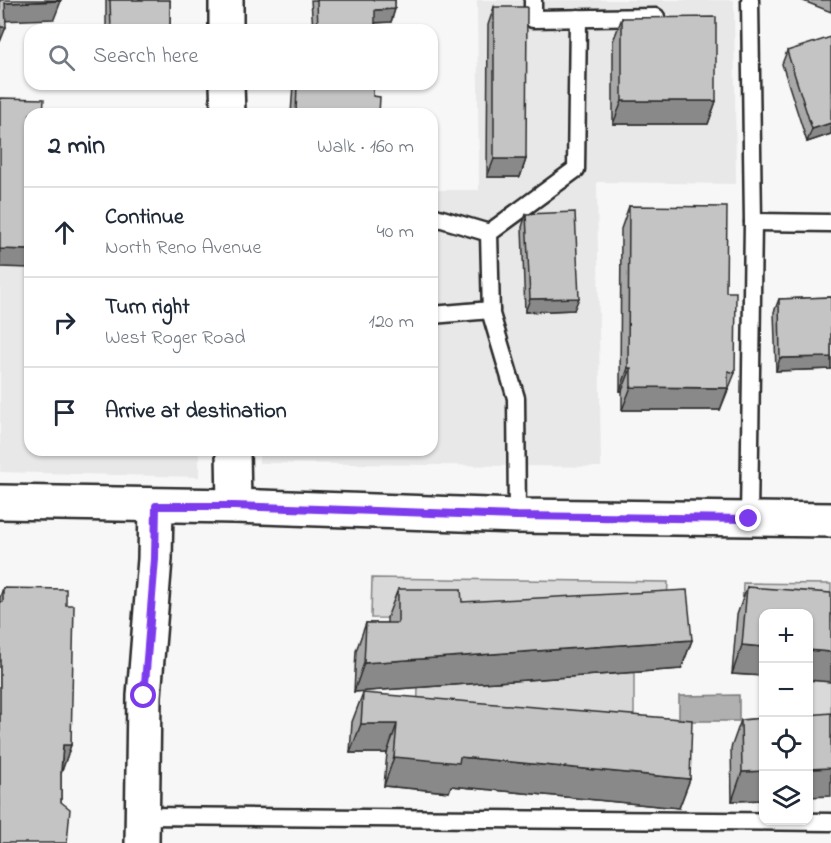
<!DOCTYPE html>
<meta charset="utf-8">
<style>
body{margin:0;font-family:"Indie Flower",sans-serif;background:#f2f2f3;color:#1f2937}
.controls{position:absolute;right:18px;bottom:18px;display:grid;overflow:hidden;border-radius:12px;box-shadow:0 2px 4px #0004}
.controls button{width:54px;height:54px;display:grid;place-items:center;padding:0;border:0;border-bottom:2px solid #e0e1e3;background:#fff;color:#1f2937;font:30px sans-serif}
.stop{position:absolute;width:18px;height:18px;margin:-14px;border:4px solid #7c3aed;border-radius:50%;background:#fff}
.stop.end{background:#7c3aed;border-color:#fff;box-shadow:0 2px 6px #0008}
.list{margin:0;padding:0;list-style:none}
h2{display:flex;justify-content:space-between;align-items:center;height:78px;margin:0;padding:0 24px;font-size:26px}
h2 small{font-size:20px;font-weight:400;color:#747a83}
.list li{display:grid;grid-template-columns:39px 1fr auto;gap:18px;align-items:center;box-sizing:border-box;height:90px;padding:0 24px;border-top:2px solid #e0e1e3}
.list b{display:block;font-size:22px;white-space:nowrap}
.list p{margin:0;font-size:20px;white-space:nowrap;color:#747a83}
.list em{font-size:20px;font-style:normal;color:#747a83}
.icon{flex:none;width:33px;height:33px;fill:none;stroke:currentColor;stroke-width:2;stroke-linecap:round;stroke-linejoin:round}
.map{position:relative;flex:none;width:831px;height:843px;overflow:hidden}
.search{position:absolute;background:#fff;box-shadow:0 2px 4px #0004;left:24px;top:24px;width:414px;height:66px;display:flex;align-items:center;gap:15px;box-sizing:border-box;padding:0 21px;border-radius:18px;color:#747a83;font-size:22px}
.panel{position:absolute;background:#fff;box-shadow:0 2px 4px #0004;left:24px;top:108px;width:414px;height:348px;border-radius:18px}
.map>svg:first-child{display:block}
.built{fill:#e8e8e8}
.green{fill:#d9d9d9;stroke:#828282;stroke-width:1.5}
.water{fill:#b0b0b0;stroke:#7b7b7b;stroke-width:1.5}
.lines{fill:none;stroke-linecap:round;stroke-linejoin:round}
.lane-casing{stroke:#2b2b2b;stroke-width:21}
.street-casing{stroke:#2b2b2b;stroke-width:38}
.secondary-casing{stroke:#2b2b2b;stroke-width:38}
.lane{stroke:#fff;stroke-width:16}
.street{stroke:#fff;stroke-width:33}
.secondary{stroke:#fff;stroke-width:33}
.wall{fill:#a9a9a9;stroke:#2b2b2b;stroke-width:1.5}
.shaded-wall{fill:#898989;stroke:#2b2b2b;stroke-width:1.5}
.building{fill:#c4c4c4;stroke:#2b2b2b;stroke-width:1.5}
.route{stroke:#7c3aed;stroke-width:8}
</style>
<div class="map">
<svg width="831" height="843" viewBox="0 0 831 843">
<rect width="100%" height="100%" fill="#f7f7f7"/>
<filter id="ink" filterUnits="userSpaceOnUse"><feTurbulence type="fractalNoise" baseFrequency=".0167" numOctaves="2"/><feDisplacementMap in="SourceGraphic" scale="12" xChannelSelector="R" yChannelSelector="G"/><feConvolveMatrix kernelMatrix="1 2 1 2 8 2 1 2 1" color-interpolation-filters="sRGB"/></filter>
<g filter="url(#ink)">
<g class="built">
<polygon points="477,0 734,0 736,184 597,182 601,467 259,463 259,450 432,450 432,190 479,190"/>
<polygon points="0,117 30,117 30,450 199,450 199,477 0,472"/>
</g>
<g class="green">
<polygon points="372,578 668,582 666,619 371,618"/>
<polygon points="743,583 831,584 831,622 808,614 742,616"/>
<polygon points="634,672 634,745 417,727 418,687"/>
<polygon points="809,680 831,682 831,741 809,743"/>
</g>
<polygon class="water" points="739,695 739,721 679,721 679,696"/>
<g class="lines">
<defs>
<g id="lane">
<polyline points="533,0 533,19 656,17"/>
<polyline points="432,216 489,233"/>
<polyline points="753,222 831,223"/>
<polyline points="432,315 491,310"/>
<polyline points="517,516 516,398 491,314 489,233 576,169 578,18"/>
<polyline points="749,519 753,222 750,0"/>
<polyline points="142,816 831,822"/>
</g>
<g id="street">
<polyline points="226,0 226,30"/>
<polyline points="227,84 228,114"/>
<polyline points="233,450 234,506"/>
<polyline points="142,843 144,696 155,559 156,506"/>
</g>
<polyline id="secondary" points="0,502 234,506 517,516 831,520"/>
</defs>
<use href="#lane" class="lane-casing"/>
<use href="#street" class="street-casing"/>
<use href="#secondary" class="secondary-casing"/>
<use href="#lane" class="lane"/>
<use href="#street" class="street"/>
<use href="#secondary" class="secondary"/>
</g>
<g class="wall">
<rect x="106" y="0" width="64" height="30"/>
<polygon points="311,0 395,0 395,9 391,22 375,23 375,30 313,30"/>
<polygon points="801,0 831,0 831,12"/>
<polygon points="494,7 526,159 520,177 487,177 488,25"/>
<polygon points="622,18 716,101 708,124 613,124 613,41"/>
<polygon points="787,51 831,134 807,142 782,64"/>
<polygon points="293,84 373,84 373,96 379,114 291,114"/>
<polygon points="629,206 726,292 735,373 720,410 622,410 622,391 620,391 621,229"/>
<polygon points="526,214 574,310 525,312 522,227"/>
<polygon points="831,297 831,369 776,371 774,312 779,299"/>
<polygon points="747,587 764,614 764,676 732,674 737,615"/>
<polygon points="3,588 66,605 71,745 61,773 61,802 0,843 0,597"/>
<polygon points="398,589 462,602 692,640 681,669 354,692 356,651 366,623 387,623 387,618"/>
<polygon points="363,693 690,779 679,808 451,786 449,792 384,786 387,753 350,753 352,722"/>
<polygon points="764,718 764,800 732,801 731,748 741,720"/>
</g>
<g class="shaded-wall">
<polygon points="61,1 54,19 0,21 5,3"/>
<polygon points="395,9 391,22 370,23 375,10"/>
<polygon points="0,27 6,27 0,42"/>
<polygon points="622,101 716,101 708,124 613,124"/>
<polygon points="831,123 831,134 807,142 812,129"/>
<polygon points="494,159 526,159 520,177 487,177"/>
<polygon points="0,249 30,250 30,268 0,267"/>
<polygon points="579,298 574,310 525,312 530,299"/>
<polygon points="831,357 831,369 776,371 780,358"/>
<polygon points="628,368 631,368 622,391 620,391"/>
<polygon points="631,387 728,388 720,410 622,410"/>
<polygon points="692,640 681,669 354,692 364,663"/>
<polygon points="742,645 764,647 764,676 732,674"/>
<polygon points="808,650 831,652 831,682 808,680"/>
<polygon points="361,724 397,724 387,753 350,753"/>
<polygon points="63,745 71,745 61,774"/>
<polygon points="394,757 460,757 690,779 679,808 451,786 449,792 384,786"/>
<polygon points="831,768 831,796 808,797 808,769"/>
<polygon points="764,771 764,800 732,801 742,772"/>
</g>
<g class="building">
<polygon points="0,0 61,0 61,1 5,3 6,27 0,27"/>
<polygon points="110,0 170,0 170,30 111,30"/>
<polygon points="317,0 395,0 395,9 375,10 375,30 318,30"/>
<polygon points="494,7 527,7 526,159 494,159"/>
<polygon points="716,17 716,101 622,101 622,18"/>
<polygon points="831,37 831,123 812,129 787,51"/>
<polygon points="297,84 373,84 373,96 380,97 379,114 296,114"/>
<polygon points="0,98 44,99 43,114 30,114 30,250 0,249"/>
<polygon points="629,206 727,207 726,292 736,292 735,373 728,371 728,388 631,387 631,368 628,368"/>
<polygon points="575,212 579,298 530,299 526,214"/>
<polygon points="831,297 831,357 780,358 779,299"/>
<polygon points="747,587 831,593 831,652 808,650 808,614 764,614 764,647 742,645"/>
<polygon points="3,588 66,589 66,605 74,605 71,745 63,745 61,771 61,802 70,809 67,843 0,843 0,602 3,602"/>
<polygon points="398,589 461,589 462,602 687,590 692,640 364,663 366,623 398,623"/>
<polygon points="363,693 692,720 690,779 460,757 459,763 394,757 397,724 361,724"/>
<polygon points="831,713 831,768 808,769 808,715"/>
<polygon points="764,718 764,771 742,772 741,720"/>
</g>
</g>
<g class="lines" filter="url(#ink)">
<polyline class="route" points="144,696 155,559 156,506 234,506 517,516 749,519"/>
</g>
</svg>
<div class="controls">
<button>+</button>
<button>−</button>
<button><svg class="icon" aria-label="locate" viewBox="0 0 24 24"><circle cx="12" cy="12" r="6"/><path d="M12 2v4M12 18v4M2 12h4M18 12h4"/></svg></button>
<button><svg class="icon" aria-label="layers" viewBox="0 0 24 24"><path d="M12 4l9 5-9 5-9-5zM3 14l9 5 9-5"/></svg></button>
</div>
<div class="stop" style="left:144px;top:696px"></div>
<div class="stop end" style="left:749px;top:519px"></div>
<div class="search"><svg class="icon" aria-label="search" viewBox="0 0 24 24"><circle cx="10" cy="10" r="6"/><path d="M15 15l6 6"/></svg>Search here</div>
<section class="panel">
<h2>2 min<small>Walk · 160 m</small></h2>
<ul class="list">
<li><svg class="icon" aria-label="ahead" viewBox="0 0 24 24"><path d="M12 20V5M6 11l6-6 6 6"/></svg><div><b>Continue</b><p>North Reno Avenue</p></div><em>40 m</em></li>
<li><svg class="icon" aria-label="right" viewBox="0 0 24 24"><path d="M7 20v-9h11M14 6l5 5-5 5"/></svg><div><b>Turn right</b><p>West Roger Road</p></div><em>120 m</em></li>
<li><svg class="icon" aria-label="arrive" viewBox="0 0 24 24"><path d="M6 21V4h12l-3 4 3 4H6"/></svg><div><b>Arrive at destination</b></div></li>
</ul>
</section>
</div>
